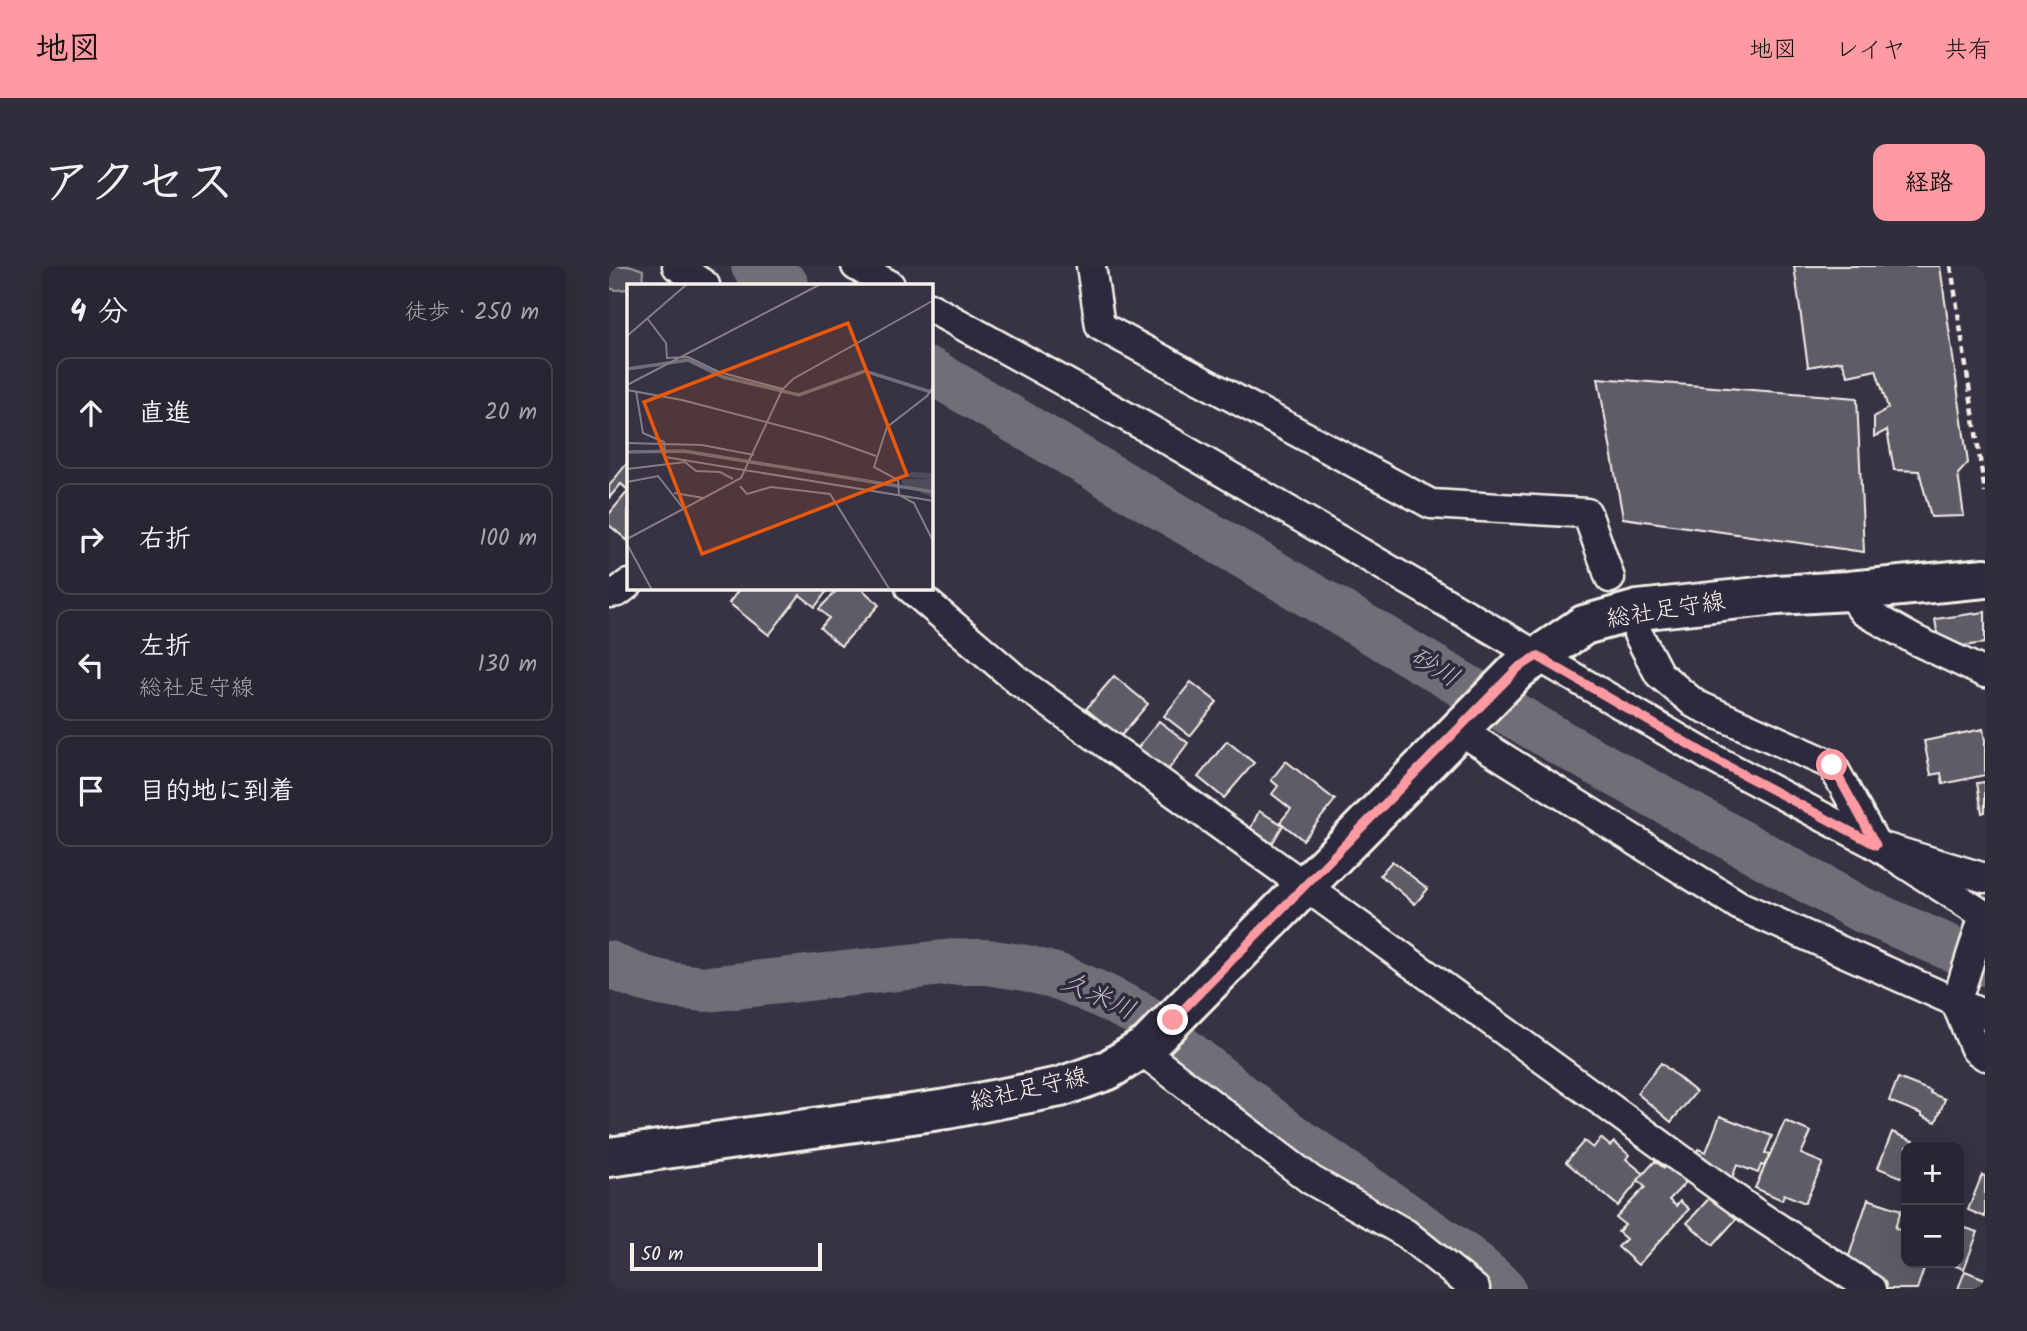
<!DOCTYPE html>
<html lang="ja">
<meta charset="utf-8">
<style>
body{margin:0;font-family:Kalam,"Klee One",sans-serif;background:#312e3b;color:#f1f3f6}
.controls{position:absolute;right:21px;bottom:21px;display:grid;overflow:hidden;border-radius:14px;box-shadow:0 7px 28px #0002}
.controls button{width:63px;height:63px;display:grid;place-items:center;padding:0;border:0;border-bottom:2px solid #45434e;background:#292633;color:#f1f3f6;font:35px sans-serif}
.scale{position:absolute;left:21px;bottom:18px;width:192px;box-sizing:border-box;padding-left:7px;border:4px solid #f4f1e8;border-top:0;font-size:19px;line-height:24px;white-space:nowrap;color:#f4f1e8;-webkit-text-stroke:5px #2f2a3d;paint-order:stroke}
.stop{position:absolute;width:21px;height:21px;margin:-16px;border:5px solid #ff9aa2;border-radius:50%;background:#fff}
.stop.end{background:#ff9aa2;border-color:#fff;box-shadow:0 2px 7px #0008}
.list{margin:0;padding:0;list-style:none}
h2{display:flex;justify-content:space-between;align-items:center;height:91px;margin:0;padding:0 28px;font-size:30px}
h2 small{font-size:23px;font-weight:400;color:#a5a5ac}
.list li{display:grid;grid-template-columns:46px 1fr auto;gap:21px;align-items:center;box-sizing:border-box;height:112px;margin:0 14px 14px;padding:0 14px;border:2px solid #45434e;border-radius:14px}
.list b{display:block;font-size:26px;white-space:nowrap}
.list p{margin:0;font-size:23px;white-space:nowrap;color:#a5a5ac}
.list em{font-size:23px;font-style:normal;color:#a5a5ac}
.icon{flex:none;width:38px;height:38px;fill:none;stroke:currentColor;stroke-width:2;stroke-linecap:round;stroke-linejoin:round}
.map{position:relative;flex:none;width:1376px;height:1023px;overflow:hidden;border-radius:14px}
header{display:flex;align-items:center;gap:42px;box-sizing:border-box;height:98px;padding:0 35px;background:#ff9aa2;color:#111}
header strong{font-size:33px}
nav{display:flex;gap:38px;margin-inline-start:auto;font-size:24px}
.intro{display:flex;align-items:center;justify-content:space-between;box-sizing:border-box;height:168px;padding:0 42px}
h1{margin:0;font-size:49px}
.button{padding:18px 32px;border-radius:14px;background:#ff9aa2;color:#111;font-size:24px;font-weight:700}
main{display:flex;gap:42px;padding:0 42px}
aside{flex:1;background:#292633;border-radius:14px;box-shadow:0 7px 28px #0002}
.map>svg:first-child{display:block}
.green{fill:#504b59;stroke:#a29ea0;stroke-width:2}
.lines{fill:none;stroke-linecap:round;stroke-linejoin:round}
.river{stroke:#726e77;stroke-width:46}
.building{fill:#5f5c67;stroke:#f4f1e8;stroke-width:2}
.minor-casing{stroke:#f4f1e8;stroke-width:33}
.secondary-casing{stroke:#f4f1e8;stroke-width:44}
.path{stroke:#f4f1e8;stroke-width:4.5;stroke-dasharray:7 5;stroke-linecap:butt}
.minor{stroke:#2f2a3d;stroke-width:28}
.secondary{stroke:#2f2a3d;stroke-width:38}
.route{stroke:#ff9aa2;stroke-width:9}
.labels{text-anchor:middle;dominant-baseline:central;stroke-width:7;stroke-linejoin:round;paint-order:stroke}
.street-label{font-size:24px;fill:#f4f1e8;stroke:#2f2a3d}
.water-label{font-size:26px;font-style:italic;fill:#bab6b5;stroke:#2f2a3d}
.inset-river{fill:none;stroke:#726e77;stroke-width:3.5}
.inset-road{fill:none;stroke:#837e86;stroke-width:2}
.view{fill:#e8590c;fill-opacity:0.15;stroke:#e8590c;stroke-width:3.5}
.inset-edge{fill:none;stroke:#f4f1e8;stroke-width:3.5}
</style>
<header>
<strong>地図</strong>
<nav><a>地図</a><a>レイヤ</a><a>共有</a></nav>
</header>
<div class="intro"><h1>アクセス</h1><a class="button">経路</a></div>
<main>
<aside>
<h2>4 分<small>徒歩 · 250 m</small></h2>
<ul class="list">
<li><svg class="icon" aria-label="ahead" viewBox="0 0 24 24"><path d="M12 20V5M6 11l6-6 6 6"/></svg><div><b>直進</b></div><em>20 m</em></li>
<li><svg class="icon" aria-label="right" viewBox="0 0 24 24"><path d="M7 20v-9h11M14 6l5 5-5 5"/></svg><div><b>右折</b></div><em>100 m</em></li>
<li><svg class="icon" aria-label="left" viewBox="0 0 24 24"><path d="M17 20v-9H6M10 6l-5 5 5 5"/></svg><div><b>左折</b><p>総社足守線</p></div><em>130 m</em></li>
<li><svg class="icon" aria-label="arrive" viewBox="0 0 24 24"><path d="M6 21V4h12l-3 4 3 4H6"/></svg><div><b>目的地に到着</b></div></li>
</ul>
</aside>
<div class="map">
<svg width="1376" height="1023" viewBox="0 0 1376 1023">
<rect width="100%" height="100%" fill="#373244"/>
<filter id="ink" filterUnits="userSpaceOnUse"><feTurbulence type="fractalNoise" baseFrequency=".0143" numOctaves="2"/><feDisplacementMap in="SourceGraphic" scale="14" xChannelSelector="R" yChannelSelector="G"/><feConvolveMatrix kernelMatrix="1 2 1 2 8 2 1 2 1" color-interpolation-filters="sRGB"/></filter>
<g filter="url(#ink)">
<polygon class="green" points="0,0 23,0 34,4 33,19 19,19 19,23 7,24 0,22"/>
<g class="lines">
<g class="river">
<polyline points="145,0 177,19"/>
<polyline points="322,105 952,477 1249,642 1376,697"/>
<path d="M 0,698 C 32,715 63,721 99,723 L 344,696 L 378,696 L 417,702 L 453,712 L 492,729 L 530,748 L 678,867 L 857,991 L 894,1023"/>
</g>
</g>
<g class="building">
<polygon points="1185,0 1331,0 1359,197 1349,208 1355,250 1322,251 1310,205 1285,204 1278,164 1265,171 1265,151 1279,142 1267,104 1239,110 1233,95 1199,101"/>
<polygon points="989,112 1248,132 1255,286 1014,252"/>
<polygon points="19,196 19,224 12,218 0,232 0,220"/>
<polygon points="19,225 19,275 0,259 0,248"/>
<polygon points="131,322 220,322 206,341 191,329 160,369 120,337"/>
<polygon points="230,322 252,322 270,339 232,380 211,362 220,352 210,343"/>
<polygon points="1376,346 1376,377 1331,383 1326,353"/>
<polygon points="505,410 539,438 511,471 477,443"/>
<polygon points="582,416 608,436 581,470 555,450"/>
<polygon points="550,455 579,477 554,511 524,488"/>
<polygon points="1374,463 1376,474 1376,509 1334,518 1332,507 1322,509 1315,475"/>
<polygon points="618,475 645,497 615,532 589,511"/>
<polygon points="677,495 726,534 694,574 671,556 682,543 663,528 669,520 662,514"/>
<polygon points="1376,516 1376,546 1373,547 1368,517"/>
<polygon points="650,545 674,559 660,583 638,570"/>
<polygon points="783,595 819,623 806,638 771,609"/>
<polygon points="1052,797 1087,826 1062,856 1028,827"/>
<polygon points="1289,812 1322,825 1321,827 1336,833 1327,856 1313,850 1313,848 1280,835"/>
<polygon points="1111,850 1163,870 1156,887 1161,888 1155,900 1152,899 1149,907 1128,899 1118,925 1082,900 1089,883 1097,886"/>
<polygon points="1176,855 1202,866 1192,888 1214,897 1196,937 1175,928 1173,934 1146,922"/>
<polygon points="1283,866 1313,879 1312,881 1297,881 1297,913 1269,902"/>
<polygon points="992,872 1001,880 1005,876 1020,889 1017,893 1035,908 1009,940 957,896 975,875 984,882"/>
<polygon points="1046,895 1055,902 1058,899 1077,916 1060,934 1067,940 1071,935 1080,943 1029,999 1009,981 1017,973 1009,966 1016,959 1007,952 1036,921 1029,914"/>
<polygon points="1373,909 1376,910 1376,951 1359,944"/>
<polygon points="1103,929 1129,951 1104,979 1078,957"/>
<polygon points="1259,933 1292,944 1286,962 1297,966 1297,997 1317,997 1308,1023 1264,1023 1268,1010 1237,999"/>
<polygon points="1350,960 1369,966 1355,1003 1339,997 1350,997"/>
<polygon points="1356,1005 1376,1013 1376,1023 1349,1023"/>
</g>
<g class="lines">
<defs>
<g id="minor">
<polyline points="68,0 96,19"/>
<polyline points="247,0 281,19"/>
<polyline points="482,0 491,60 822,238 978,247 1001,312"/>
<polyline points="322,42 540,163 1105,493 1267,579 1375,649"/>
<polyline points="301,322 408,414 696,620 1146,947 1262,1023"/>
<polyline points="1239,325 1254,345 1306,374 1376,407"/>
<polyline points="0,327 9,326 19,318"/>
<polyline points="1029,368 1050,408 1086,438 1223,499 1267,579 1376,612"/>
<polyline points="850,464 1131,640 1376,749"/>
<polyline points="1375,649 1347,737 1366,783 1376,790"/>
<polyline points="533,785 702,914 796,967 866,1023"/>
</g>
<polyline id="secondary" points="0,891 338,843 451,821 499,804 539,779 910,403 975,359 1029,344 1168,329 1239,325 1376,312"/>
</defs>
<use href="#minor" class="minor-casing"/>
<use href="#secondary" class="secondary-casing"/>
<polyline class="path" points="1342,0 1376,227"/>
<use href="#minor" class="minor"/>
<use href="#secondary" class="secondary"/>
</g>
</g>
<g class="lines" filter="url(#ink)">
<polyline class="route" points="564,754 909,402 928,390 1105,493 1267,579 1223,499"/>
</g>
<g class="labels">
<g class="street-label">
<text transform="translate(1057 345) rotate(-9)">総社足守線</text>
<text transform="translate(420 824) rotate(-13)">総社足守線</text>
</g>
<g class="water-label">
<text transform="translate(825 402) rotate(31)">砂川</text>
<text transform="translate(489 731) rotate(25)">久米川</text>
</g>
</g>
<g transform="translate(18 18)">
<rect width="306" height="306" fill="#373244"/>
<path d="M 284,188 L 306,189 L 306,214 L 275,200 L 275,195 L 305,195 L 275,193 Z" fill="#504b59"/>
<path class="inset-river" d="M 0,85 L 61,76 L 96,93 L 172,111 L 238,87 L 307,109M 0,168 L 57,167 L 307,208"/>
<path class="inset-road" d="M 20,34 L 39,59 L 40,74 L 61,73 L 92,88 L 156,105M 0,52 L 59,1M 0,101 L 192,1M 307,101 L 300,112 L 260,143 L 247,183 L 271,196 L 272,211 L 287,219 L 307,259M 0,106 L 55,116 L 196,153 L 249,172M 9,107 L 16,149 L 37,158 L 38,173M 0,159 L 75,161 L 127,171M 38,173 L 307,217M 0,185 L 58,178 L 69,187 L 93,188 L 106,195M 0,198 L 31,192 L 56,224M 113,202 L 120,210 L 144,203 L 203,210 L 263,306M 47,209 L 77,214M 0,255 L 114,194 L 155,106 L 166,95 L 307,16M 0,260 L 25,306"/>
<path class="view" d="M 221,39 L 280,191 L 75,270 L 17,118 Z"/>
<rect width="306" height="306" class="inset-edge"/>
</g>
</svg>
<div class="controls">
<button>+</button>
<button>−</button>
</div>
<div class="scale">50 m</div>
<div class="stop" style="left:1223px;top:499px"></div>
<div class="stop end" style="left:564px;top:754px"></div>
</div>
</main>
